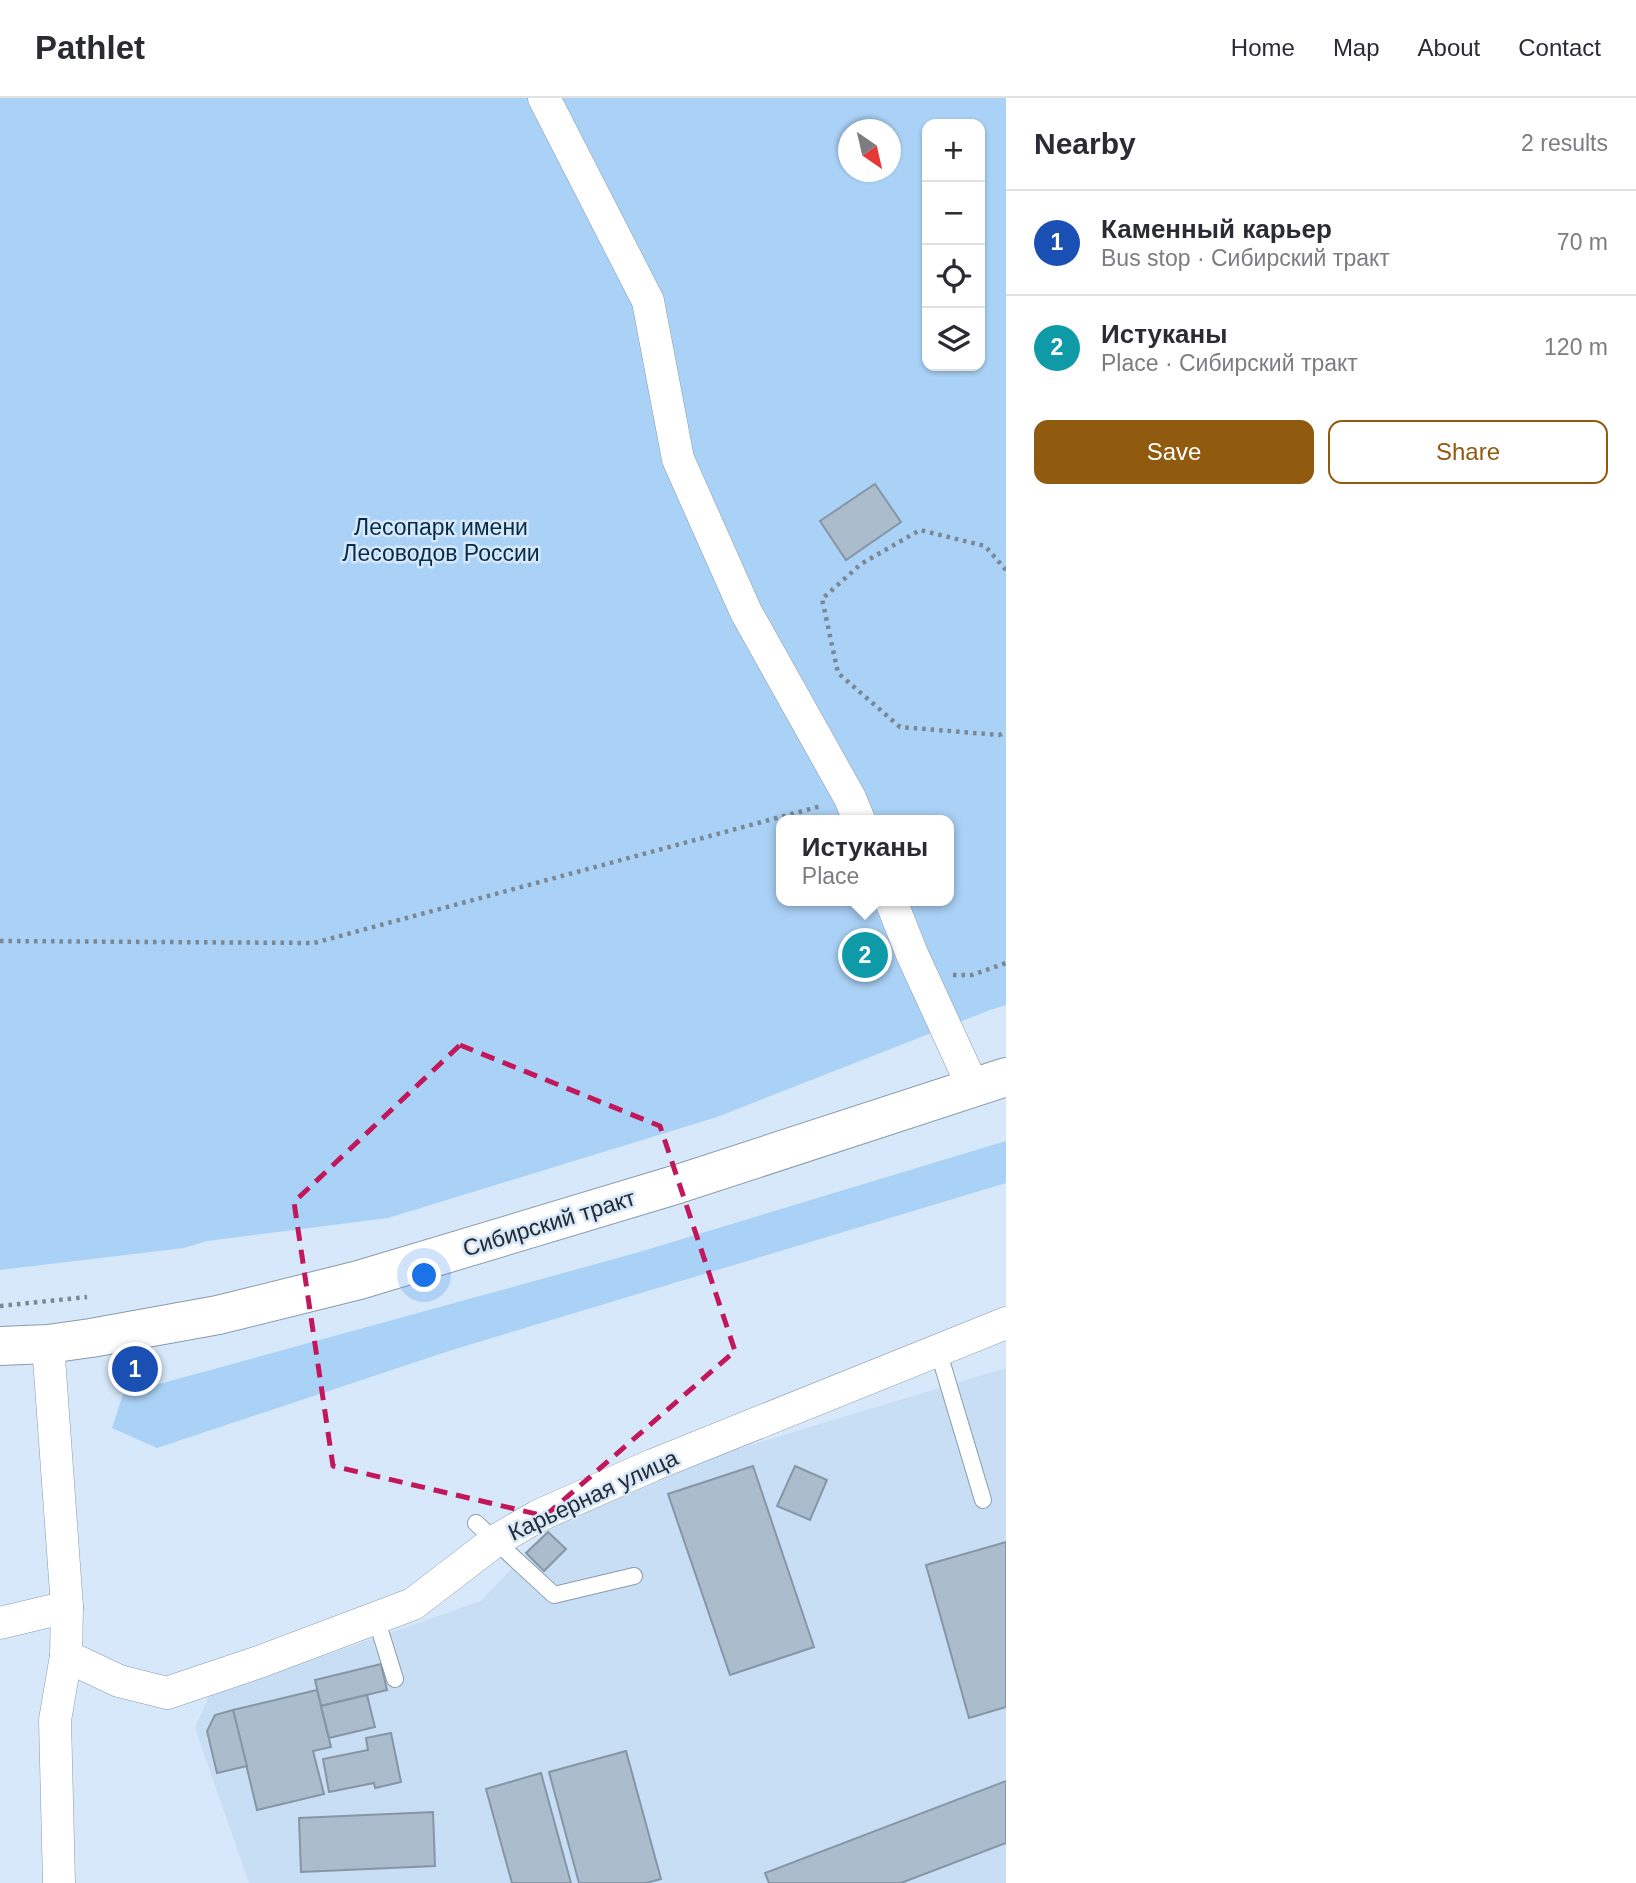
<!DOCTYPE html>
<meta charset="utf-8">
<style>
body{margin:0;font-family:Helvetica,sans-serif;background:#f7f7f7;color:#2b2b33}
.controls{position:absolute;right:21px;top:21px;display:grid;overflow:hidden;border-radius:14px;box-shadow:0 2px 5px #0004}
.controls button{width:63px;height:63px;display:grid;place-items:center;padding:0;border:0;border-bottom:2px solid #e1e1e2;background:#fff;color:#2b2b33;font:35px sans-serif}
.compass{position:absolute;left:838px;top:21px;width:63px;height:63px;border-radius:50%;background:#fff;box-shadow:0 2px 5px #0004;rotate:146deg}
.you{position:absolute;left:425px;top:1178px;width:24px;height:24px;margin:-18px;border:5px solid #fff;border-radius:50%;background:#1a73e8;box-shadow:0 0 0 10px #1a73e833}
.badge{display:grid;place-items:center;width:46px;height:46px;border-radius:50%;background:#905a0f;color:#fff;font-size:23px;font-weight:700}
.pin{position:absolute;translate:-50% -50%;border:4px solid #fff;box-shadow:0 2px 7px #0006}
.popup{position:absolute;left:776px;top:717px;width:178px;height:91px;box-sizing:border-box;display:grid;place-content:center;border-radius:14px;background:#fff;filter:drop-shadow(0 2px 5px #0005);font-size:23px;white-space:nowrap;color:#7c7c81}
.popup b{font-size:26px;color:#2b2b33}
.popup::after{content:'';position:absolute;left:50%;top:100%;margin-left:-14px;border:14px solid transparent;border-top-color:#fff}
.list{margin:0;padding:0;list-style:none}
h2{display:flex;justify-content:space-between;align-items:center;height:91px;margin:0;padding:0 28px;font-size:30px}
h2 small{font-size:23px;font-weight:400;color:#7c7c81}
.list li{display:grid;grid-template-columns:46px 1fr auto;gap:21px;align-items:center;box-sizing:border-box;height:105px;padding:0 28px;border-top:2px solid #e1e1e2}
.list b{display:block;font-size:26px;white-space:nowrap}
.list p{margin:0;font-size:23px;white-space:nowrap;color:#7c7c81}
.list em{font-size:23px;font-style:normal;color:#7c7c81}
.actions{display:flex;gap:14px;padding:21px 28px}
.actions a{flex:1;padding:16px 0;border:2px solid #905a0f;border-radius:14px;text-align:center;font-size:24px;color:#905a0f}
.actions .main{background:#905a0f;color:#fff}
.icon{flex:none;width:38px;height:38px;fill:none;stroke:currentColor;stroke-width:2;stroke-linecap:round;stroke-linejoin:round}
.map{position:relative;flex:none;width:1006px;height:1785px;overflow:hidden}
header{display:flex;align-items:center;gap:42px;box-sizing:border-box;height:98px;padding:0 35px;background:#fff;border-bottom:2px solid #e1e1e2}
header strong{font-size:33px}
nav{display:flex;gap:38px;margin-inline-start:auto;font-size:24px}
main{display:flex}
aside{flex:1;background:#fff}
.map>svg:first-child{display:block}
.built{fill:#c7def5}
.green{fill:#aad1f6;fill-rule:evenodd}
.building{fill:#abbccc;stroke:#8696a6;stroke-width:2}
.lines{fill:none;stroke-linecap:round;stroke-linejoin:round}
.service-casing{stroke:#8a9bab;stroke-width:18}
.minor-casing{stroke:#8a9bab;stroke-width:33}
.secondary-casing{stroke:#8a9bab;stroke-width:40}
.path{stroke:#7b8793;stroke-width:4.5;stroke-dasharray:3.5 5;stroke-linecap:butt}
.service{stroke:#fff;stroke-width:16}
.minor{stroke:#fff;stroke-width:32}
.secondary{stroke:#fff;stroke-width:38}
.marked{fill:none;stroke:#c2185b;stroke-width:5;stroke-dasharray:14 9;stroke-linejoin:round}
.labels{text-anchor:middle;dominant-baseline:central;stroke-width:5;stroke-linejoin:round;paint-order:stroke}
.park-label{font-size:23px;fill:#052b49;stroke:#d6e8f9}
.street-label{font-size:23px;fill:#252b32;stroke:#d6e8f9}
</style>
<header>
<strong>Pathlet</strong>
<nav><a>Home</a><a>Map</a><a>About</a><a>Contact</a></nav>
</header>
<main>
<div class="map">
<svg width="1006" height="1785" viewBox="0 0 1006 1785">
<rect width="100%" height="100%" fill="#d6e8f9"/>
<polygon class="built" points="1006,1270 1006,1785 249,1785 195,1630 209,1598 481,1503 556,1424 648,1378"/>
<g class="green">
<path d="M 0,0 L 1006,0 L 1006,907 L 990,912 L 717,1019 L 388,1120 L 207,1143 L 184,1150 L 0,1172 ZM 927,26 L 980,26 L 980,268 L 927,268 ZM 848,32 L 890,32 L 890,74 L 848,74 ZM 781,722 L 949,722 L 949,803 L 781,803 Z"/>
<polygon points="1006,1043 1006,1085 452,1252 157,1350 112,1330 123,1296 636,1155"/>
</g>
<g class="building">
<polygon points="875,386 901,424 846,462 820,423"/>
<polygon points="753,1368 814,1549 730,1577 668,1396"/>
<polygon points="795,1368 827,1382 810,1422 777,1408"/>
<polygon points="548,1434 566,1451 544,1473 526,1455"/>
<polygon points="1006,1444 1006,1609 969,1620 926,1467"/>
<polygon points="381,1566 387,1592 321,1608 315,1582"/>
<polygon points="317,1592 331,1649 313,1653 324,1696 257,1712 233,1612"/>
<polygon points="367,1597 375,1629 329,1640 321,1608"/>
<polygon points="233,1612 247,1668 217,1675 207,1633 215,1617"/>
<polygon points="391,1635 401,1684 375,1690 374,1685 329,1694 323,1661 368,1652 366,1640"/>
<polygon points="626,1653 661,1781 646,1785 579,1785 549,1674"/>
<polygon points="541,1675 571,1785 512,1785 486,1691"/>
<polygon points="1006,1683 1006,1745 901,1785 769,1785 765,1775"/>
<polygon points="433,1714 435,1768 301,1774 299,1720"/>
</g>
<g class="lines">
<defs>
<g id="service">
<polyline points="938,1252 983,1402"/>
<polyline points="476,1425 554,1497 634,1478"/>
<polyline points="376,1520 395,1581"/>
</g>
<g id="minor">
<polyline points="544,0 648,203 678,361 746,514 850,700 859,722"/>
<polyline points="891,803 912,856 973,989"/>
<polyline points="48,1246 67,1509 66,1558 119,1583 167,1595 259,1564 413,1506 495,1443 538,1418 653,1367 1006,1225"/>
<polyline points="0,1525 67,1509"/>
<polyline points="59,1785 55,1622 66,1558"/>
</g>
<polyline id="secondary" points="0,1248 48,1246 91,1240 218,1217 359,1182 678,1086 1006,979"/>
</defs>
<use href="#service" class="service-casing"/>
<use href="#minor" class="minor-casing"/>
<use href="#secondary" class="secondary-casing"/>
<g class="path">
<polyline points="1006,472 985,448 920,432 861,466 822,501 838,575 900,629 999,637 1006,634"/>
<polyline points="0,843 314,845 821,708"/>
<polyline points="953,877 972,877 1006,865"/>
<polyline points="0,1208 87,1199"/>
</g>
<use href="#service" class="service"/>
<use href="#minor" class="minor"/>
<use href="#secondary" class="secondary"/>
</g>
<path class="marked" d="M 460,947 L 660,1028 L 735,1253 L 545,1418 L 333,1368 L 294,1104 Z"/>
<g class="labels">
<g class="park-label">
<text x="441" y="429">Лесопарк имени<tspan x="441" dy="26">Лесоводов России</tspan></text>
</g>
<g class="street-label">
<text transform="translate(549 1125) rotate(-17)">Сибирский тракт</text>
<text transform="translate(593 1397) rotate(-25)">Карьерная улица</text>
</g>
</g>
</svg>
<div class="controls">
<button>+</button>
<button>−</button>
<button><svg class="icon" aria-label="locate" viewBox="0 0 24 24"><circle cx="12" cy="12" r="6"/><path d="M12 2v4M12 18v4M2 12h4M18 12h4"/></svg></button>
<button><svg class="icon" aria-label="layers" viewBox="0 0 24 24"><path d="M12 4l9 5-9 5-9-5zM3 14l9 5 9-5"/></svg></button>
</div>
<svg class="compass" viewBox="-18 -18 36 36"><path d="M0-13l5 13h-10z" fill="#e53935"/><path d="M0 13l5-13h-10z" fill="#7c7c81"/></svg>
<div class="you"></div>
<div class="pin badge" style="left:135px;top:1271px;background:#1a4fb4">1</div>
<div class="pin badge" style="left:865px;top:857px;background:#0f9aa8">2</div>
<div class="popup"><b>Истуканы</b>Place</div>
</div>
<aside>
<h2>Nearby<small>2 results</small></h2>
<ul class="list">
<li><span class="badge" style="background:#1a4fb4">1</span><div><b>Каменный карьер</b><p>Bus stop · Сибирский тракт</p></div><em>70 m</em></li>
<li><span class="badge" style="background:#0f9aa8">2</span><div><b>Истуканы</b><p>Place · Сибирский тракт</p></div><em>120 m</em></li>
</ul>
<div class="actions"><a class="main">Save</a><a>Share</a></div>
</aside>
</main>
